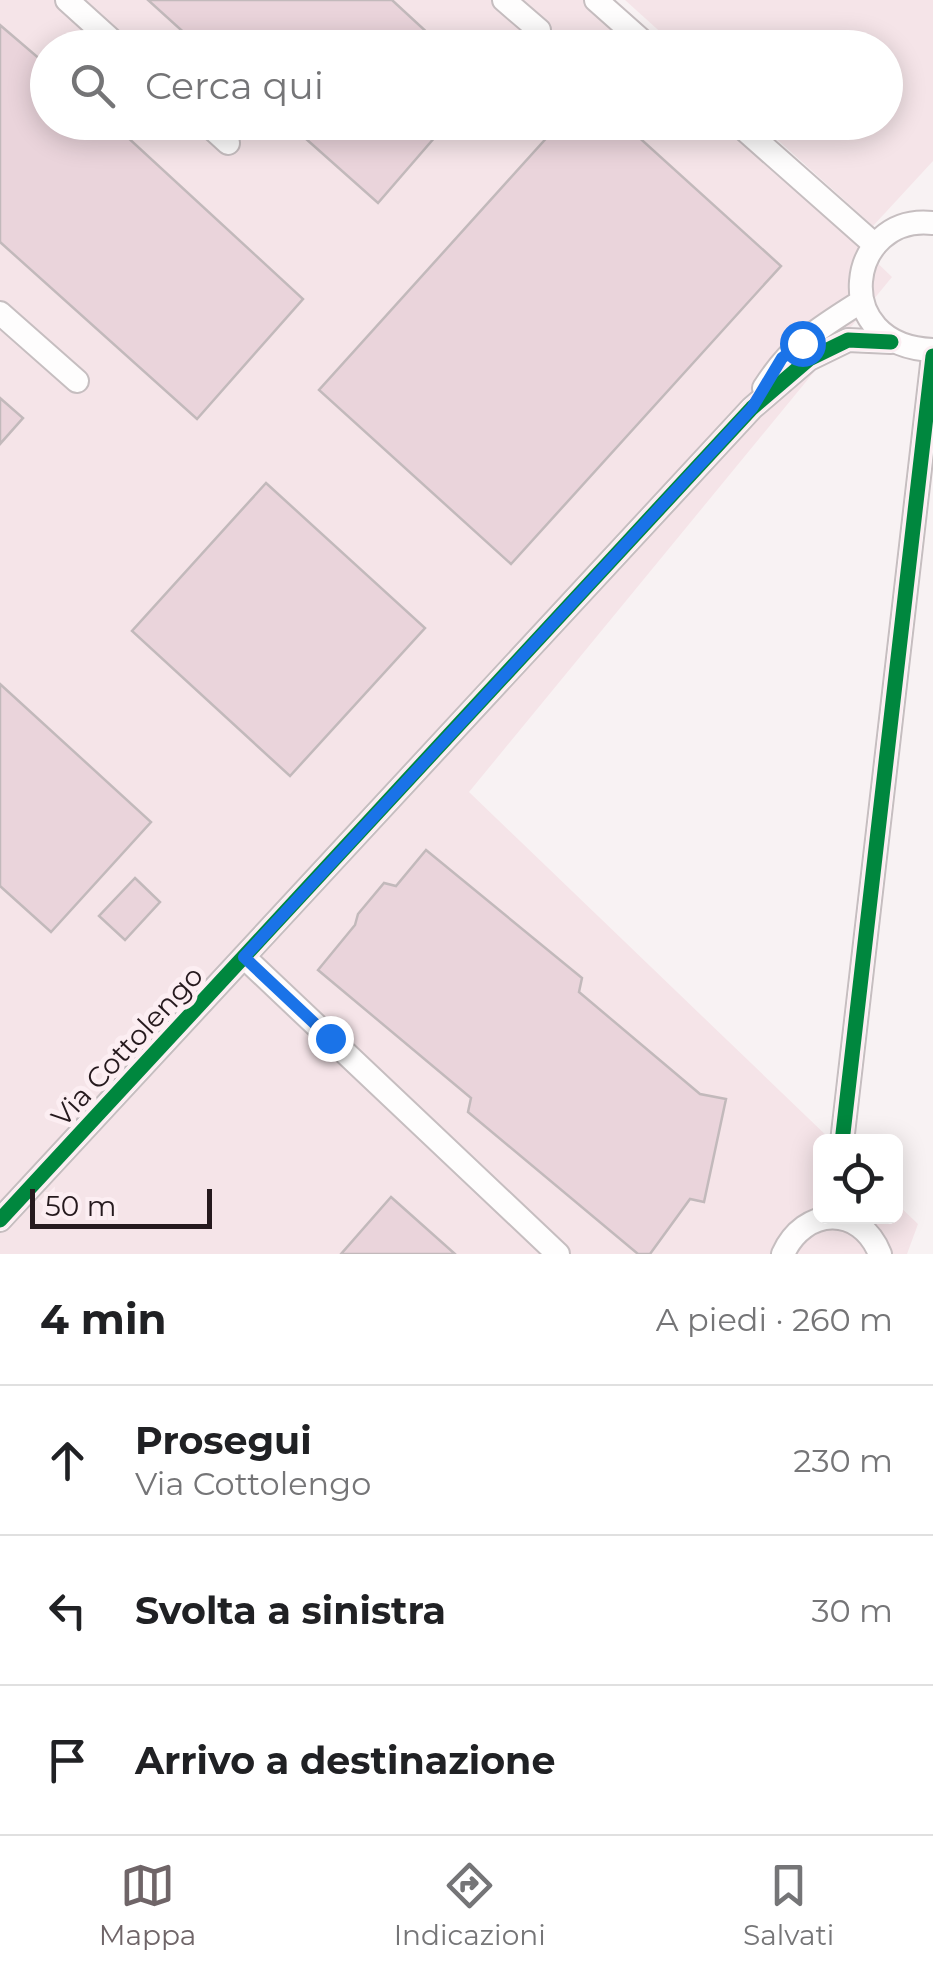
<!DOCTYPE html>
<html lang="it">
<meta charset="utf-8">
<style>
body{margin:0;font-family:Montserrat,sans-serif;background:#f6f6f6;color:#202124}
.controls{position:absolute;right:30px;bottom:30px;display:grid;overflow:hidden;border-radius:15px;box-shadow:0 5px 25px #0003}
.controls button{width:90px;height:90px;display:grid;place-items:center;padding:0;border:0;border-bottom:2px solid #e0e0e0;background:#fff;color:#202124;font:50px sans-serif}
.scale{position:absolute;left:30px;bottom:25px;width:182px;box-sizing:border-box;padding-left:10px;border:5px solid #25191d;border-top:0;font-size:28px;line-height:35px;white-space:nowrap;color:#25191d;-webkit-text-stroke:8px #fceef2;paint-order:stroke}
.stop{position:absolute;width:30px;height:30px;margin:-22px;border:8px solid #1a73e8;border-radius:50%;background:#fff}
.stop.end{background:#1a73e8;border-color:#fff;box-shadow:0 2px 10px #0008}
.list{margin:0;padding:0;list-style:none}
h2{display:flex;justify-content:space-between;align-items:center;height:130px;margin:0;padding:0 40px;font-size:42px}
h2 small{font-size:32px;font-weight:400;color:#757577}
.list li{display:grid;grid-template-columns:65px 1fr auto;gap:30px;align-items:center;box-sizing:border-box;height:150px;padding:0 40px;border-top:2px solid #e0e0e0}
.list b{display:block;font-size:38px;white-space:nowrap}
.list p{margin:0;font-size:32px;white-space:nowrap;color:#757577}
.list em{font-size:32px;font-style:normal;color:#757577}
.icon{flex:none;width:55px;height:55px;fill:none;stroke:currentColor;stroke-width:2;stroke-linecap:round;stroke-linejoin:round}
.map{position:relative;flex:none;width:933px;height:1254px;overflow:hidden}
.search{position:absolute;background:#fff;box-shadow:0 5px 25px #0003;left:30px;right:30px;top:30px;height:110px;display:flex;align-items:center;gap:25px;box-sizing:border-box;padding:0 35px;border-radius:55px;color:#757577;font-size:38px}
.sheet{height:580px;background:#fff}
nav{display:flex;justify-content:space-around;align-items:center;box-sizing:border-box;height:140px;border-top:2px solid #e0e0e0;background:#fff;font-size:28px;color:#757577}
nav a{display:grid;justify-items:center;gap:5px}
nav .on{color:#6f6568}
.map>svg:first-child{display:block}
.built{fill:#f5e4e8}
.building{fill:#ead4db;stroke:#c2b9bb;stroke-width:2.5}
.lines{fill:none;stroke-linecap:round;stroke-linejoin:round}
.street-casing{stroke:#c6bec0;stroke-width:26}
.street{stroke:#fefdfd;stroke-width:22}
.cycleway-casing{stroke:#fceef2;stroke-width:21}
.cycleway{stroke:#00873e;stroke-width:15}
.route{stroke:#1a73e8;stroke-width:12}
.labels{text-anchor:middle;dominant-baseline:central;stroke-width:10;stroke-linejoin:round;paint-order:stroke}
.street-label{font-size:28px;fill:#25191d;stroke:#fceef2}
</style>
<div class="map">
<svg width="933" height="1254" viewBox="0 0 933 1254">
<rect width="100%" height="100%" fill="#f8f2f3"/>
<g class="built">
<polygon points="0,0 604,0 654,47 48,48 48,122 732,123 892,277 469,792 832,1141 820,1142 820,1216 896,1216 896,1203 918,1224 907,1254 0,1254"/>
<polygon points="625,0 933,0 933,161 873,226 759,123 886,122 886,48 677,47"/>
</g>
<g class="building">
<polygon points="148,0 392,0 444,48 201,48"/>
<polygon points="0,25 48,66 48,122 111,122 303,299 197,419 0,242"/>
<polygon points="287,122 448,122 378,203"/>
<polygon points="561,122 622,122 781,266 511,564 319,390"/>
<polygon points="0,398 23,418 0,444"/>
<polygon points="266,483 425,628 290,776 132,631"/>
<polygon points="0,684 151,822 51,932 0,886"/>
<polygon points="426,850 582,978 579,992 700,1094 726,1099 704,1202 690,1199 650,1254 638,1254 468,1112 471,1098 318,970 355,925 358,914 384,883 396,886"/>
<polygon points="135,878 160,902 125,940 99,916"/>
<polygon points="391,1197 455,1254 341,1254"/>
</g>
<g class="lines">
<defs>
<g id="street">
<polyline points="67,0 120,48"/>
<polyline points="504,0 539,30"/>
<polyline points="596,0 650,48"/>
<polyline points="205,122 228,143"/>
<polyline points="736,122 875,245"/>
<path d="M 933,223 C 847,213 827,346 933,350"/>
<polyline points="0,313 77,381"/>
<path d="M 764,388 C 792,344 819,328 862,301"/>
<polyline points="244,957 558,1254"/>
<polyline points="842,1142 933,356"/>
<polyline points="0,1220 752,408 809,359 848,340 891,342"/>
<path d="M 783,1254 C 804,1207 860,1204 880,1254"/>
</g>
</defs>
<use href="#street" class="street-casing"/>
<use href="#street" class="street"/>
<defs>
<g id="cycleway">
<polyline points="842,1142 933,356"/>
<polyline points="0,1220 752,408 809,359 848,340 891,342"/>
</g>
</defs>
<use href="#cycleway" class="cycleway-casing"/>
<use href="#cycleway" class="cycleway"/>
</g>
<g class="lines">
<polyline class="route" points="330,1038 244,957 752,408 782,358 802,343"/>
</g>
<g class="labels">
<g class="street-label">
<text transform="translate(127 1046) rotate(-47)">Via Cottolengo</text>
</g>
</g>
</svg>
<div class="controls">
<button><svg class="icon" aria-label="locate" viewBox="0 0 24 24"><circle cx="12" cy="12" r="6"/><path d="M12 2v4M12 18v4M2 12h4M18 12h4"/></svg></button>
</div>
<div class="scale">50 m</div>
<div class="stop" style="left:802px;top:343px"></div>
<div class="stop end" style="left:330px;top:1038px"></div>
<div class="search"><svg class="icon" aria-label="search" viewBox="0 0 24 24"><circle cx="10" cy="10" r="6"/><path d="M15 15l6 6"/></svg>Cerca qui</div>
</div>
<section class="sheet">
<h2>4 min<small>A piedi · 260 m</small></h2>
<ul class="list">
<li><svg class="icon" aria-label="ahead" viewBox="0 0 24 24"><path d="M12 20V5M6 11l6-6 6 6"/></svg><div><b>Prosegui</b><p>Via Cottolengo</p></div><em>230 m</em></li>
<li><svg class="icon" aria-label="left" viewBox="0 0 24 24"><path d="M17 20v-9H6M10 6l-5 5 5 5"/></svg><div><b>Svolta a sinistra</b></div><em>30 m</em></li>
<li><svg class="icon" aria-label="arrive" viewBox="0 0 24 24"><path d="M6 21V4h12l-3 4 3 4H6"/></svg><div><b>Arrivo a destinazione</b></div></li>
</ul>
</section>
<nav>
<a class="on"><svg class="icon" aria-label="map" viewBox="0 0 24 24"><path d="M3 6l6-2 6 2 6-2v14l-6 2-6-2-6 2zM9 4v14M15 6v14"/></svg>Mappa</a>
<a><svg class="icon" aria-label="directions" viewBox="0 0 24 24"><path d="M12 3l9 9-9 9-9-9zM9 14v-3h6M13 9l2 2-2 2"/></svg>Indicazioni</a>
<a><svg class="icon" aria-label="saved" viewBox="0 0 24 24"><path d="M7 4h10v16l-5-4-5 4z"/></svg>Salvati</a>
</nav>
